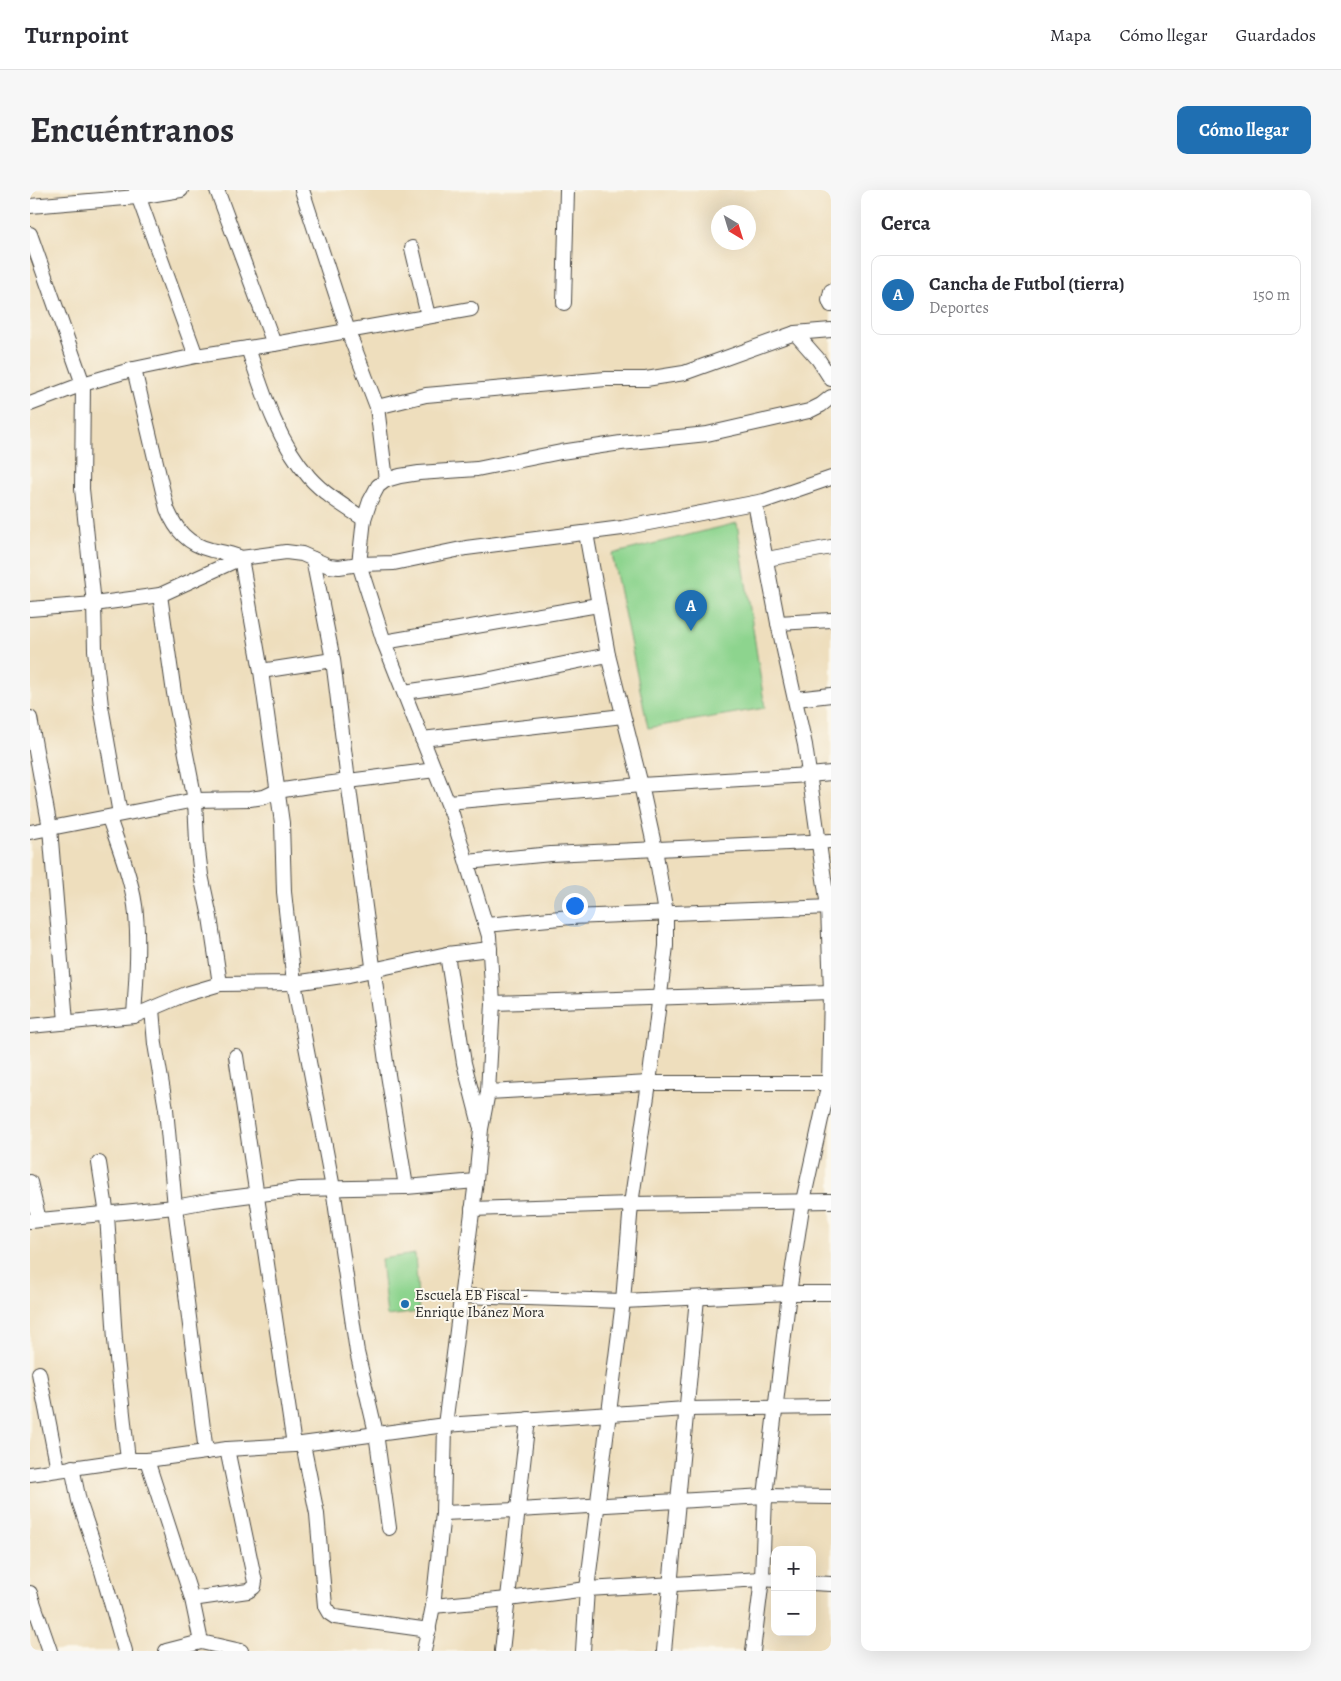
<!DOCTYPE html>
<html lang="es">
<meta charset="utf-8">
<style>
body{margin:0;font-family:Alegreya,serif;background:#f7f7f7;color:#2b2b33}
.controls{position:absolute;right:15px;bottom:15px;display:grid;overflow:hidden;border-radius:10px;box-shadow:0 5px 20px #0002}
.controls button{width:45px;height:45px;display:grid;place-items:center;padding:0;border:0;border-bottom:1px solid #e1e1e2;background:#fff;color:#2b2b33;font:25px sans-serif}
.compass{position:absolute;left:681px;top:15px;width:45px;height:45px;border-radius:50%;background:#fff;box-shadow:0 5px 20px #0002;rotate:142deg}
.you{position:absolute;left:544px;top:715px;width:18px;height:18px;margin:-12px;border:4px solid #fff;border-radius:50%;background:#1a73e8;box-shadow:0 0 0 8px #1a73e833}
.badge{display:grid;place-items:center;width:32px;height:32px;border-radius:50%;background:#1f6fb2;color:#fff;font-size:16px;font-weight:700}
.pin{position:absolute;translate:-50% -41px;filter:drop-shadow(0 1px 2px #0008)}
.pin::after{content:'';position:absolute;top:26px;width:18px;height:15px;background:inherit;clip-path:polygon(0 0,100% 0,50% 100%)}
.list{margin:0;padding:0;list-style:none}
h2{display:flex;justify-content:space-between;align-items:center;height:65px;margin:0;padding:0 20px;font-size:21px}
h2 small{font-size:16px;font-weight:400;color:#7c7c81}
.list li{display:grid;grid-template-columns:32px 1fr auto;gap:15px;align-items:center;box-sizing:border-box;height:80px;margin:0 10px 10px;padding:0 10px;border:1px solid #e1e1e2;border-radius:10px}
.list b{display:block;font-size:19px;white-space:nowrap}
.list p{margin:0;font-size:16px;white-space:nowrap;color:#7c7c81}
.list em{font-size:16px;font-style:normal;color:#7c7c81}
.map{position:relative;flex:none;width:801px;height:1461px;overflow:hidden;border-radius:10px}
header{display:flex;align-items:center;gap:30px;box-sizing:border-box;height:70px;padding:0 25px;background:#fff;border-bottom:1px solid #e1e1e2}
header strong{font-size:24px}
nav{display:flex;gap:28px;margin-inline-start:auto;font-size:18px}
.intro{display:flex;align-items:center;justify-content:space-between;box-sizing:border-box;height:120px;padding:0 30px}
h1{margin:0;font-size:35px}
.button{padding:12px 22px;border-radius:10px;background:#1f6fb2;color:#fff;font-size:18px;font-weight:700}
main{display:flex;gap:30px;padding:0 30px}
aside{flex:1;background:#fff;border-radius:10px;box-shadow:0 5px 20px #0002}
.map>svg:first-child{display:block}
.green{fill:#8dd48e;stroke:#5c805c}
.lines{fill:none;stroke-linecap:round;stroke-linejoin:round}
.minor-casing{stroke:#484641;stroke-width:16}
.minor{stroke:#fff;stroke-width:14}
.poi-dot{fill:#1f6fb2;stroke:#fbf7ec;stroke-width:2}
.labels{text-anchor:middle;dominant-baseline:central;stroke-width:4;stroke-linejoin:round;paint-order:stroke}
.poi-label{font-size:15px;fill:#2b2b2b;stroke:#fbf7ec;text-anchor:start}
</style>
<header>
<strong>Turnpoint</strong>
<nav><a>Mapa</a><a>Cómo llegar</a><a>Guardados</a></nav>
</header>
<div class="intro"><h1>Encuéntranos</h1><a class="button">Cómo llegar</a></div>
<main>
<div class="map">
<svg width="801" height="1461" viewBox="0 0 801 1461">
<rect width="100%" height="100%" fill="#fbf7ec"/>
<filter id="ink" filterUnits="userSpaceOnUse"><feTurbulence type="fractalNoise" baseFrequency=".02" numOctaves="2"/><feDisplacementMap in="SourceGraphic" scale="10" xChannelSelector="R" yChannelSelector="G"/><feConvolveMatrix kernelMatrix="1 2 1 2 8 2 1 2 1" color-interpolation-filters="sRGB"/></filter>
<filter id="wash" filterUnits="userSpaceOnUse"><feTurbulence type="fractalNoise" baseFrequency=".0096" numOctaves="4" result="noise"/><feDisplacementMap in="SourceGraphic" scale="20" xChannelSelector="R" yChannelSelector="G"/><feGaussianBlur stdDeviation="1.12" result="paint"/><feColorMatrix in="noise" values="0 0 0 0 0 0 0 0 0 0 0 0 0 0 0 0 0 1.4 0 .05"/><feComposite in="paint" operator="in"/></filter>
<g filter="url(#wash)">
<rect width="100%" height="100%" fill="#eedebd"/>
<g class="green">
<polygon points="707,333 735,518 618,538 582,364"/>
<polygon points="385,1064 389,1122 357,1126 351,1069"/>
</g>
</g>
<g filter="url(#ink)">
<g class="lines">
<defs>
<g id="minor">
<polyline points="106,0 166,166"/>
<polyline points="187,0 244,154"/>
<polyline points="272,0 318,141 347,217 356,290 348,296 340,311 334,329 329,374 354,452 422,624 459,746 463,813 458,902 451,939 446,991 415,1235 413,1323 403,1416 394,1461"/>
<polyline points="0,16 107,7 151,0"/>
<polyline points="0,44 53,194 52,299 64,414 65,460 71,516 90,624"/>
<polyline points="382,58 398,126"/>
<polyline points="801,101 799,110 801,115"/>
<polyline points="534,113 537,0"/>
<polyline points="765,143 788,169 801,189"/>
<path d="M 218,158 C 233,203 247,250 279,287 C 294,304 314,316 334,329"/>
<path d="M 104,179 L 137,319 C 146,340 157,354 181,360 C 192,362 201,363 211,368 L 231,481 L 252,633 L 254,702 L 264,793 L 303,998 L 327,1162 L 346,1243 L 359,1338"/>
<polyline points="0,214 53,194 104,179 166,166 244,154 441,119"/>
<polyline points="347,217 396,205 576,189 616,189 654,183 765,143 801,140"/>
<polyline points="356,290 370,286 389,283 447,279 531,262 591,253 677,244 779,221 791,215 801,207"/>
<polyline points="283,369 303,470 318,591 356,872 376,997"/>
<polyline points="737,369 801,357"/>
<polyline points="130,405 144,503 165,610 167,652 171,685 180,727 190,794"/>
<polyline points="0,419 64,414 130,405 211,368 256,362 272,364 299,376 309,377 329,374 364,373 436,358 592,338 734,311 801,288"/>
<polyline points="748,433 801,430"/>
<polyline points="354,452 568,415"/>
<polyline points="231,481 303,470"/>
<polyline points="374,502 451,491 578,465"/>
<polyline points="766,509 801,505"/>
<polyline points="0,528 20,638 36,832"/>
<polyline points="392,549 593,526"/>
<polyline points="418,612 611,595 779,585 801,583"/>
<path d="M 79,628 C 89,658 104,694 106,725 C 109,758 106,792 104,826"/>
<polyline points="0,642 165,610 220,609 234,607 247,601 279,596 405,580"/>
<polyline points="437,672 521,664 801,651"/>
<polyline points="456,735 541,727 801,717"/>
<polyline points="417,764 434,873 450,935"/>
<polyline points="463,813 801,802"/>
<polyline points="122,819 125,854 136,919 145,1017 176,1262"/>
<polyline points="0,836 104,826 156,804 190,794 264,793 319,785 417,764 460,759"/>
<polyline points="206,866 264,1255"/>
<polyline points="458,902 619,893 801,893"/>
<polyline points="69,973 77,1025 85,1150 98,1270"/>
<polyline points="0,992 9,1030"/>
<polyline points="442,1019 601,1014 801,1011"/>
<polyline points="0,1031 145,1017 183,1010 270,999 376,997 446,991"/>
<polyline points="432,1106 593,1111 759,1103 801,1103"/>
<polyline points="9,1183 28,1279"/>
<polyline points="273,1254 287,1324 295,1416 299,1423 305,1427 399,1440"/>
<polyline points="117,1270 162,1409 171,1452"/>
<polyline points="42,1277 49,1311 67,1364 95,1461"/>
<polyline points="0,1284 98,1270 117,1270 197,1259 264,1255 415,1235 656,1219 801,1217"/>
<polyline points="413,1323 488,1320 735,1306 801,1307"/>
<polyline points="782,1393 801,1394"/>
<polyline points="0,1403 20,1461"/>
<polyline points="162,1409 218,1401 224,1397 225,1392 197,1259"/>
<polyline points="403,1416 478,1409 557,1399 732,1389 745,1390"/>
<polyline points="136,1461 171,1452 211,1461"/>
<polyline points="472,1461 498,1229"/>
<polyline points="553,1461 557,1399 593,1111 601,1014 619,893 636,756 636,723 625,659 611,595 578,465 556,343"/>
<polyline points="634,1461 667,1108"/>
<polyline points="723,1461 732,1389 735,1306 759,1103 773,1011 799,893 801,802 798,717 775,555 748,433 725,313"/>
</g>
</defs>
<use href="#minor" class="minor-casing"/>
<use href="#minor" class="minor"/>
</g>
</g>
<circle class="poi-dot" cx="375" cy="1114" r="5"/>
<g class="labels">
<g class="poi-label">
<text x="385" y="1105">Escuela EB Fiscal -<tspan x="385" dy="17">Enrique Ibánez Mora</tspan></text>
</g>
</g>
</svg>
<div class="controls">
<button>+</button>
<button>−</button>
</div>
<svg class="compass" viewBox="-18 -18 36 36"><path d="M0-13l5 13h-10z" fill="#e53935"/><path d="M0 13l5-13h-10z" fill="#7c7c81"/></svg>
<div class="you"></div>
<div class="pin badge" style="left:661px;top:441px">A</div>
</div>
<aside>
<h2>Cerca<small></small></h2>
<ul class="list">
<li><span class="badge">A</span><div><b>Cancha de Futbol (tierra)</b><p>Deportes</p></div><em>150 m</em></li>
</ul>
</aside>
</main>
